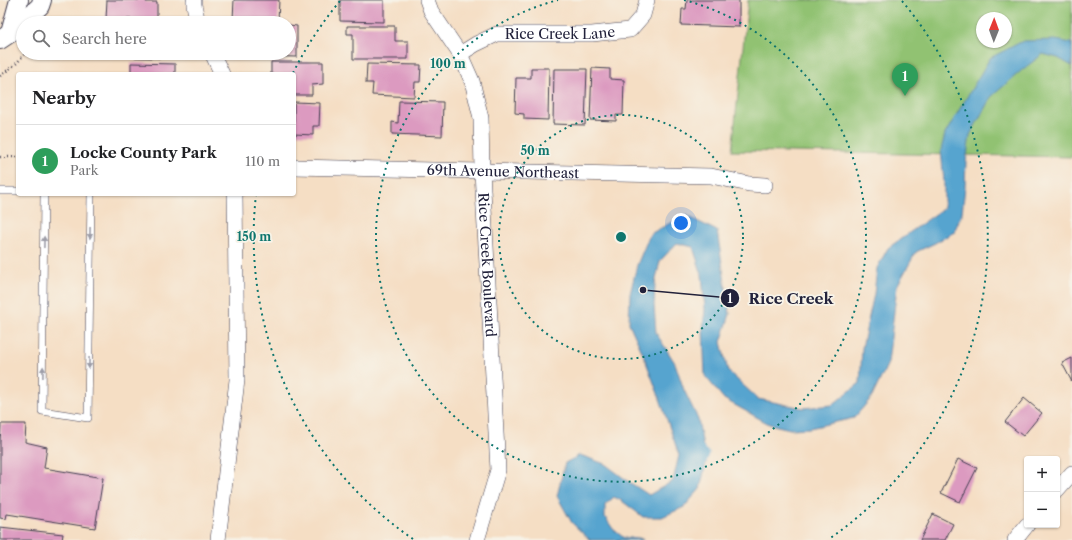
<!DOCTYPE html>
<meta charset="utf-8">
<style>
body{margin:0;font-family:"Libre Caslon Text",serif;background:#f2f2f2;color:#202124}
.controls{position:absolute;right:12px;bottom:12px;display:grid;overflow:hidden;border-radius:4px;box-shadow:0 1px 3px #0004}
.controls button{width:36px;height:36px;display:grid;place-items:center;padding:0;border:0;border-bottom:1px solid #e0e0e0;background:#fff;color:#202124;font:20px sans-serif}
.compass{position:absolute;left:976px;top:12px;width:36px;height:36px;border-radius:50%;background:#fff;box-shadow:0 1px 3px #0004;rotate:1deg}
.you{position:absolute;left:681px;top:223px;width:14px;height:14px;margin:-10px;border:3px solid #fff;border-radius:50%;background:#1a73e8;box-shadow:0 0 0 6px #1a73e833}
.badge{display:grid;place-items:center;width:26px;height:26px;border-radius:50%;background:#db2777;color:#fff;font-size:13px;font-weight:700}
.pin{position:absolute;translate:-50% -33px;filter:drop-shadow(0 1px 2px #0008)}
.pin::after{content:'';position:absolute;top:21px;width:14px;height:12px;background:inherit;clip-path:polygon(0 0,100% 0,50% 100%)}
.list{margin:0;padding:0;list-style:none}
h2{display:flex;justify-content:space-between;align-items:center;height:52px;margin:0;padding:0 16px;font-size:17px}
h2 small{font-size:13px;font-weight:400;color:#757577}
.list li{display:grid;grid-template-columns:26px 1fr auto;gap:12px;align-items:center;box-sizing:border-box;height:72px;padding:0 16px;border-top:1px solid #e0e0e0}
.list b{display:block;font-size:15px;white-space:nowrap}
.list p{margin:0;font-size:13px;white-space:nowrap;color:#757577}
.list em{font-size:13px;font-style:normal;color:#757577}
.icon{flex:none;width:22px;height:22px;fill:none;stroke:currentColor;stroke-width:2;stroke-linecap:round;stroke-linejoin:round}
.map{position:relative;flex:none;width:1072px;height:540px;overflow:hidden}
.search{position:absolute;background:#fff;box-shadow:0 1px 3px #0004;left:16px;top:16px;width:280px;height:44px;display:flex;align-items:center;gap:10px;box-sizing:border-box;padding:0 14px;border-radius:22px;color:#757577;font-size:15px}
.panel{position:absolute;background:#fff;box-shadow:0 1px 3px #0004;left:16px;top:72px;width:280px;height:124px;border-radius:4px}
.map>svg:first-child{display:block}
.green{fill:#91c272;stroke:#5a7256;fill-rule:evenodd}
.water{fill:#56a4cf;stroke:#3c6385}
.lines{fill:none;stroke-linecap:round;stroke-linejoin:round}
.stream{stroke:#56a4cf;stroke-width:5}
.building{fill:#dc9ac0}
.service-casing{stroke:#423e50;stroke-width:8}
.minor-casing{stroke:#423e50;stroke-width:16}
.tertiary-casing{stroke:#423e50;stroke-width:20}
.path{stroke:#423e50;stroke-width:2.5;stroke-dasharray:1 3;stroke-linecap:butt}
.service{stroke:#fff;stroke-width:7}
.minor{stroke:#fff;stroke-width:15}
.tertiary{stroke:#fff;stroke-width:18}
.oneway{fill:#9c9ca7}
.ring{fill:none;stroke:#0f766e;stroke-width:2;stroke-dasharray:2 4}
.labels{text-anchor:middle;dominant-baseline:central;stroke-width:3.5;stroke-linejoin:round;paint-order:stroke}
.street-label{font-size:14px;fill:#22223b;stroke:#f7f3e8}
.centre{fill:#0f766e;stroke:#f7f3e8;stroke-width:2}
.ring-label{font-size:12px;text-anchor:middle;font-weight:bold;fill:#0f766e;stroke:#f7f3e8;stroke-width:3.5;stroke-linejoin:round;paint-order:stroke}
.leader{fill:none;stroke:#22223b;stroke-width:1.5}
.callout-dot{fill:#22223b;stroke:#f7f3e8;stroke-width:1.5}
.mark-label{font-size:12px;text-anchor:middle;font-weight:bold;fill:#fff}
.callout-label{font-size:15px;text-anchor:middle;font-weight:bold;fill:#22223b;stroke:#f7f3e8;stroke-width:3.5;stroke-linejoin:round;paint-order:stroke}
</style>
<div class="map">
<svg width="1072" height="540" viewBox="0 0 1072 540">
<rect width="100%" height="100%" fill="#f7f3e8"/>
<filter id="ink" filterUnits="userSpaceOnUse"><feTurbulence type="fractalNoise" baseFrequency=".025" numOctaves="2"/><feDisplacementMap in="SourceGraphic" scale="8" xChannelSelector="R" yChannelSelector="G"/><feConvolveMatrix kernelMatrix="1 2 1 2 8 2 1 2 1" color-interpolation-filters="sRGB"/></filter>
<filter id="wash" filterUnits="userSpaceOnUse"><feTurbulence type="fractalNoise" baseFrequency=".012" numOctaves="4" result="noise"/><feDisplacementMap in="SourceGraphic" scale="16" xChannelSelector="R" yChannelSelector="G"/><feGaussianBlur stdDeviation="0.9" result="paint"/><feColorMatrix in="noise" values="0 0 0 0 0 0 0 0 0 0 0 0 0 0 0 0 0 1.4 0 .05"/><feComposite in="paint" operator="in"/></filter>
<g filter="url(#wash)">
<rect width="100%" height="100%" fill="#f5dec4"/>
<path class="green" d="M 748,0 L 1072,0 L 1072,157 L 732,151 ZM 982,18 L 1006,18 L 1006,42 L 982,42 Z"/>
<polygon class="water" points="1055,40 1072,43 1072,66 1058,58 1043,54 1022,70 991,97 970,135 966,162 965,187 962,213 954,232 935,243 916,252 897,286 888,363 872,397 854,418 810,428 790,429 769,424 724,399 705,376 703,329 705,309 702,275 693,247 677,243 660,261 655,284 654,305 656,333 675,363 684,390 698,419 706,463 700,489 684,507 662,517 643,517 622,501 614,497 605,505 605,517 613,529 624,538 639,538 644,540 590,540 572,523 557,496 565,463 580,455 605,464 629,482 649,495 673,481 679,455 660,399 643,354 629,323 630,294 637,265 650,234 685,215 717,231 730,314 721,342 728,371 758,399 803,408 832,405 860,383 862,348 874,294 877,268 888,248 944,208 944,182 941,150 945,134 990,58 1023,41"/>
<g class="lines">
<polyline class="stream" points="699,445 707,454 703,464"/>
</g>
<g id="blocks">
<g class="building">
<polygon points="107,0 146,0 146,2 157,2 157,19 106,19"/>
<polygon points="234,0 279,0 278,21 233,19"/>
<polygon points="340,0 384,0 384,22 340,21"/>
<polygon points="687,0 739,0 739,27 681,25 682,9 686,9"/>
<polygon points="289,25 297,26 297,57 251,56 251,53 289,53"/>
<polygon points="347,26 395,26 395,41 408,41 408,59 353,59 353,34 347,34"/>
<polygon points="116,53 160,53 160,58 116,57"/>
<polygon points="271,62 323,62 323,84 312,85 312,95 294,95 294,74 271,74"/>
<polygon points="131,63 175,64 175,74 131,74"/>
<polygon points="367,64 421,65 420,82 415,82 414,97 372,95 373,83 366,83"/>
<polygon points="531,68 549,68 548,120 524,119 524,114 515,113 516,78 531,78"/>
<polygon points="592,68 610,69 610,79 624,80 623,115 616,115 616,121 590,120"/>
<polygon points="554,69 587,69 585,125 553,124"/>
<polygon points="399,101 443,102 442,136 392,134 392,122 398,123"/>
<polygon points="294,102 320,103 319,126 313,126 313,135 294,134"/>
<polygon points="1072,358 1072,382 1062,363"/>
<polygon points="1024,398 1042,413 1023,436 1005,422"/>
<polygon points="1,424 26,424 25,442 47,447 44,468 103,478 95,528 7,514 6,519 0,518 0,442"/>
<polygon points="958,459 977,468 960,502 941,493"/>
<polygon points="933,514 953,524 945,540 920,540"/>
<polygon points="0,527 63,534 62,540 0,540"/>
</g>
</g>
</g>
<g filter="url(#ink)">
<use href="#blocks" fill-opacity="0" stroke="#423e50" stroke-width="1"/>
<g class="lines">
<defs>
<g id="service">
<polyline points="0,191 18,191"/>
<polyline points="44,194 42,411 88,418 91,194"/>
</g>
<g id="minor">
<polyline points="194,0 194,5 198,23"/>
<path id="s1" d="M 427,0 L 431,11 L 460,54 L 472,81 L 481,118 L 482,171 L 498,470 L 477,540"/>
<polyline points="212,53 222,74"/>
<path id="s2" d="M 460,54 L 476,44 L 497,34 L 592,34 L 630,30 L 643,15 L 647,0"/>
<path id="s3" d="M 294,167 L 711,176 L 749,184 L 765,185"/>
<polyline points="1057,490 1072,473"/>
<polyline points="218,540 237,380 235,194"/>
<polyline points="1015,540 1027,525"/>
</g>
<g id="tertiary">
<polyline points="10,33 19,0"/>
<polyline points="0,40 9,34 40,6 42,0"/>
</g>
</defs>
<use href="#service" class="service-casing"/>
<use href="#minor" class="minor-casing"/>
<use href="#tertiary" class="tertiary-casing"/>
<g class="path">
<polyline points="0,76 17,63 25,53"/>
<polyline points="0,157 18,157"/>
</g>
<use href="#service" class="service"/>
<use href="#minor" class="minor"/>
<use href="#tertiary" class="tertiary"/>
</g>
<defs><path id="oneway-solid" d="M-6-.8H1V-3.2L6.5 0L1 3.2V.8H-6Z"/></defs>
<g class="oneway">
<use href="#oneway-solid" transform="translate(90 233) rotate(91)"/>
<use href="#oneway-solid" transform="translate(44 242) rotate(-89)"/>
<use href="#oneway-solid" transform="translate(89 363) rotate(91)"/>
<use href="#oneway-solid" transform="translate(43 372) rotate(-89)"/>
</g>
</g>
<g class="ring">
<circle cx="621" cy="237" r="122"/>
<path d="M684 0A245 245 0 1 1 558 0"/>
<path d="M413 539A367 367 0 0 1 256 195M293 73A367 367 0 0 1 340 1M902 1A367 367 0 0 1 829 539"/>
</g>
<g class="labels">
<g class="street-label">
<text stroke="none"><textPath href="#s2" startOffset="105">Rice Creek Lane</textPath></text>
<text stroke="none"><textPath href="#s3" startOffset="209">69th Avenue Northeast</textPath></text>
<text stroke="none"><textPath href="#s1" startOffset="278">Rice Creek Boulevard</textPath></text>
</g>
</g>
<circle cx="621" cy="237" r="6" class="centre"/>
<g class="ring-label">
<text x="448" y="68">100 m</text>
<text x="535" y="155">50 m</text>
<text x="254" y="241">150 m</text>
</g>
<path class="leader" d="M643 290L730 298"/>
<g class="callout-dot">
<circle cx="643" cy="290" r="4"/>
<circle cx="730" cy="298" r="10"/>
</g>
<g class="mark-label">
<text x="730" y="303">1</text>
</g>
<g class="callout-label">
<text x="791" y="304">Rice Creek</text>
</g>
</svg>
<div class="controls">
<button>+</button>
<button>−</button>
</div>
<svg class="compass" viewBox="-18 -18 36 36"><path d="M0-13l5 13h-10z" fill="#e53935"/><path d="M0 13l5-13h-10z" fill="#757577"/></svg>
<div class="you"></div>
<div class="pin badge" style="left:905px;top:96px;background:#2e9e5b">1</div>
<div class="search"><svg class="icon" aria-label="search" viewBox="0 0 24 24"><circle cx="10" cy="10" r="6"/><path d="M15 15l6 6"/></svg>Search here</div>
<section class="panel">
<h2>Nearby<small></small></h2>
<ul class="list">
<li><span class="badge" style="background:#2e9e5b">1</span><div><b>Locke County Park</b><p>Park</p></div><em>110 m</em></li>
</ul>
</section>
</div>
